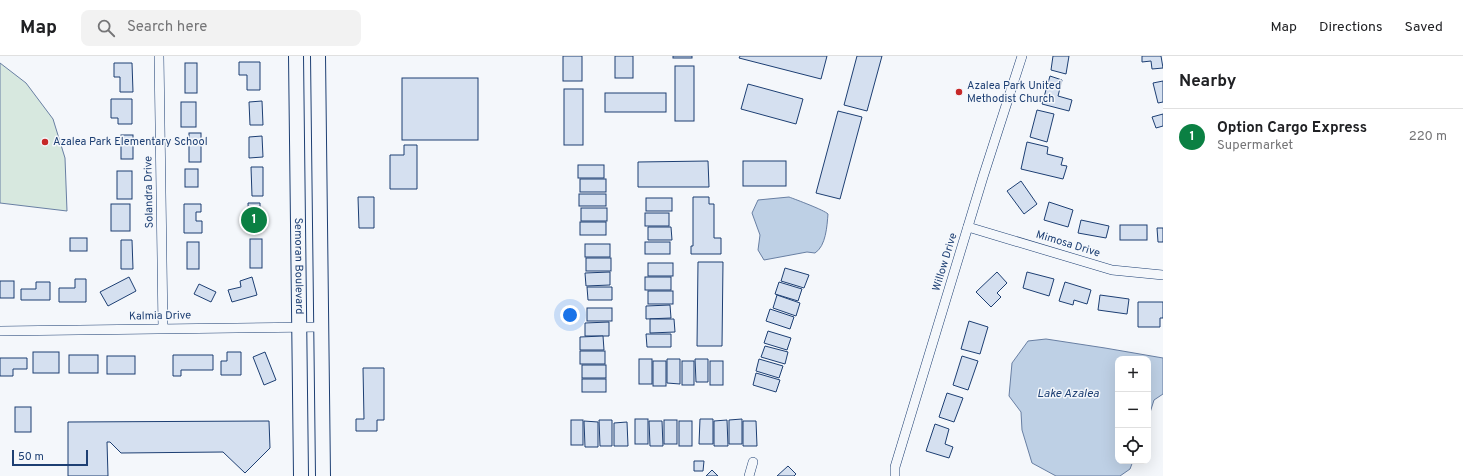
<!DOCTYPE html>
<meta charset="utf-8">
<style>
body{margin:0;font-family:Overpass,sans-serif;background:#f2f2f2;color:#202124}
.controls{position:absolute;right:12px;bottom:12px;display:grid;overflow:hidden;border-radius:8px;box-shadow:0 4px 16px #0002}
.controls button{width:36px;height:36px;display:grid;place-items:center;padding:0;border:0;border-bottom:1px solid #e0e0e0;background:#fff;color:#202124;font:20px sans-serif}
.scale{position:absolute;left:12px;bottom:10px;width:76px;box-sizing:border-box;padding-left:4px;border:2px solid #1d3f73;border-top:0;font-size:11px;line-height:14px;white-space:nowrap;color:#1d3f73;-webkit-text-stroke:3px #f4f7fb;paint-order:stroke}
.you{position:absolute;left:570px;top:259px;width:14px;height:14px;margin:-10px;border:3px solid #fff;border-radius:50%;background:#1a73e8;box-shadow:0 0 0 6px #1a73e833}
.badge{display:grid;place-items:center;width:26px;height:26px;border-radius:50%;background:#0b8043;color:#fff;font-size:13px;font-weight:700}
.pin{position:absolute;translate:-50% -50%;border:2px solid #fff;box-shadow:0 1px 4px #0006}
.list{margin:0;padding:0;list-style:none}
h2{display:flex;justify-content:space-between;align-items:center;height:52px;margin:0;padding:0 16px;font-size:17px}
h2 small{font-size:13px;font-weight:400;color:#757577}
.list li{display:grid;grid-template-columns:26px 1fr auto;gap:12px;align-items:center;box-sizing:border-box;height:56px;padding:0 16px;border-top:1px solid #e0e0e0}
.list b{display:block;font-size:15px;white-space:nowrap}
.list p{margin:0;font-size:13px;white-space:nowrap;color:#757577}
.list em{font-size:13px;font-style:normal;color:#757577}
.icon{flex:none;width:22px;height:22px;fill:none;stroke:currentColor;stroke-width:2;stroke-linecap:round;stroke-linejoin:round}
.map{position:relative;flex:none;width:1163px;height:420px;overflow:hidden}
header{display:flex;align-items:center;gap:24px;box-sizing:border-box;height:56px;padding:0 20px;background:#fff;border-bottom:1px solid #e0e0e0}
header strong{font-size:19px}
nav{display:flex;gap:22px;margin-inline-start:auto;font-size:14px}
.search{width:280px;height:36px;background:#f2f2f2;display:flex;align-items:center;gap:10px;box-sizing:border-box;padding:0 14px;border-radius:8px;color:#757577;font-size:15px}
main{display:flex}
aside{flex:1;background:#fff}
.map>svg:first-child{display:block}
.green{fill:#d7e8df;stroke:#687fa3}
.water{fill:#bed0e5;stroke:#687fa3}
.building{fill:#d5e0f0;stroke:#1d3f73}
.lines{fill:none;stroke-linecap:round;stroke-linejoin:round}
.minor-casing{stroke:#1d3f73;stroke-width:10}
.primary-casing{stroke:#1d3f73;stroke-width:16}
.minor{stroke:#f4f7fb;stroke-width:9}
.primary{stroke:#f4f7fb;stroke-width:14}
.poi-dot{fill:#c62828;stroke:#f4f7fb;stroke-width:1.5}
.labels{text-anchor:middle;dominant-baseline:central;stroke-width:3;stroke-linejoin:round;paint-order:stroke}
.poi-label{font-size:11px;fill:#1d3f73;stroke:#f4f7fb;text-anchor:start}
.street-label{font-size:11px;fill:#1d3f73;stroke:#f4f7fb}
.water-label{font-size:12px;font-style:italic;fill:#1d3f73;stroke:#f4f7fb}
</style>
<header>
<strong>Map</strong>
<div class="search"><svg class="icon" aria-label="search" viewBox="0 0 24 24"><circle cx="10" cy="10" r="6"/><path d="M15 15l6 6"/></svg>Search here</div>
<nav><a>Map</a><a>Directions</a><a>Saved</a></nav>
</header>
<main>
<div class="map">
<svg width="1163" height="420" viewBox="0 0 1163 420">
<rect width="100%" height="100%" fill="#f4f7fb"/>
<polygon class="green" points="0,7 26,27 53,63 65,102 67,155 0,147"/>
<g class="water">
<path d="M 789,141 C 797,144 824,154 828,158 C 827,170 826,190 815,197 L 807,196 L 764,204 L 758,194 L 760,179 L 752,157 L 758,144 Z"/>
<polygon points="1046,283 1105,292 1163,302 1163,338 1154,344 1148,363 1148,303 1118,303 1118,405 1133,405 1130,413 1120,420 1056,420 1032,407 1022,374 1021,356 1009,340 1012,307 1028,285"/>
</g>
<g class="building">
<rect x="563" y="0" width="19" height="25"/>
<rect x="615" y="0" width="18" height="22"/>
<rect x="673" y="0" width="19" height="2"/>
<polygon points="740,0 827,0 821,23 739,2"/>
<polygon points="857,0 882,0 867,55 844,49"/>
<polygon points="1053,0 1069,0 1066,18 1051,14"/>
<polygon points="1142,0 1161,0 1163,12 1152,13 1151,5 1142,6"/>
<polygon points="239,6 260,6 260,34 247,34 247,19 239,19"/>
<polygon points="114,7 132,7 133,36 120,36 120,21 114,21"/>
<rect x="185" y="7" width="12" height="30"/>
<rect x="675" y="10" width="19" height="55"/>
<polygon points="1050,20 1062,24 1058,40 1072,44 1069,55 1042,48"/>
<rect x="402" y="22" width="76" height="62"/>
<polygon points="1163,25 1163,46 1158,47 1153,27"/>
<polygon points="748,28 803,43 796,68 741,53"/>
<rect x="564" y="33" width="19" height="56"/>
<rect x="605" y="37" width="61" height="19"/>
<polygon points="111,43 132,43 132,68 118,68 118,62 111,62"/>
<polygon points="262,45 263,69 250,69 249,46"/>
<rect x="181" y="46" width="15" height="25"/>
<polygon points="1037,54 1054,58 1047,86 1030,81"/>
<polygon points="838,55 862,61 840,143 816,137"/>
<polygon points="1163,58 1163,70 1156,72 1152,61"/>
<rect x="189" y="77" width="12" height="29"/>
<rect x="121" y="79" width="12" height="24"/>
<polygon points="262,80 263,101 249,102 249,81"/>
<polygon points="1027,86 1048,91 1047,98 1063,102 1061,109 1067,110 1063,123 1021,113"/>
<polygon points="404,89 417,89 417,133 390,133 390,99 404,99"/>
<polygon points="708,105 709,131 638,131 638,106"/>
<rect x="743" y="105" width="43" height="25"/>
<rect x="578" y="109" width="26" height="13"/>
<polygon points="251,111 263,111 263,140 252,140"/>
<rect x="185" y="113" width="13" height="18"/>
<rect x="117" y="115" width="15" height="28"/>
<rect x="580" y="123" width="26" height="13"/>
<polygon points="1021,125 1037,148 1024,158 1007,135"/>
<rect x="579" y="138" width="27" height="12"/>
<polygon points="358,141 374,141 374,172 359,172"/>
<polygon points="693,141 709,141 709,148 714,148 714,182 721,182 721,198 691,198 691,190 693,190"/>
<rect x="646" y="142" width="26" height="13"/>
<polygon points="1049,146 1073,154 1068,171 1044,164"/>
<polygon points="248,147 260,147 260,173 249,173"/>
<rect x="111" y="148" width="19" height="27"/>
<polygon points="184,148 201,148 201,156 196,156 196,165 202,165 202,177 184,177"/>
<rect x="581" y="152" width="26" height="13"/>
<rect x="645" y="157" width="24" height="13"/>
<polygon points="1081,164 1109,170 1106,182 1078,177"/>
<rect x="580" y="166" width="26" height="13"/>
<rect x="1120" y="169" width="27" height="15"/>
<polygon points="648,171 671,171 672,184 648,184"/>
<polygon points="1157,172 1163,172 1163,186 1158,186"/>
<rect x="70" y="182" width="17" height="13"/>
<rect x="250" y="183" width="12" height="29"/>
<polygon points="121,184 132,184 133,213 121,213"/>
<rect x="187" y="186" width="12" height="27"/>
<rect x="645" y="186" width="25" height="12"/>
<rect x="585" y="188" width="25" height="13"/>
<rect x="586" y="202" width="25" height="13"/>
<polygon points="698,206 723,206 722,290 697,290"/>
<rect x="648" y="207" width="25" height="13"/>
<polygon points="785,212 809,219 804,232 781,225"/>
<polygon points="610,216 610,229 586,230 585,217"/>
<polygon points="997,216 1007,227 997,237 1001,241 991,251 976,236"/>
<polygon points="1027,216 1054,223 1049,240 1023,232"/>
<polygon points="129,221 136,235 108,250 100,236"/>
<polygon points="252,221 257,239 232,246 228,234 241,231 240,225"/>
<rect x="645" y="221" width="26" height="13"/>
<polygon points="75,223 86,223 86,246 59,246 59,232 75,232"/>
<rect x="0" y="225" width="14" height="17"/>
<polygon points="36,226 50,226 50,244 21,244 21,233 36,233"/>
<polygon points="779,226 802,233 798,245 775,238"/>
<polygon points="1065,226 1091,234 1087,248 1074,244 1073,249 1059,245"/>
<polygon points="199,228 216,236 211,246 194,238"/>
<polygon points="587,231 612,231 612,244 588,244"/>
<rect x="648" y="235" width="25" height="13"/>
<polygon points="777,239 800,247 796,260 773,252"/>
<polygon points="1100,239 1129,243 1127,258 1098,254"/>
<polygon points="1138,246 1163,246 1163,262 1160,262 1160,271 1138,271"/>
<polygon points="670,249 671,262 646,263 646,250"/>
<rect x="587" y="252" width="25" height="13"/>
<polygon points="770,253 794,261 790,273 766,265"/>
<polygon points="650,263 674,263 675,276 650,277"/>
<polygon points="969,265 988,271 980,298 961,293"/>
<polygon points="609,266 609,280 585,280 585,267"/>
<polygon points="768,275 791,282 787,294 764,287"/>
<polygon points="646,278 671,278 671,291 647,291"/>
<polygon points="603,280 604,294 580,294 580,281"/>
<polygon points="765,290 788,296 785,308 761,301"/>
<rect x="580" y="295" width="25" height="13"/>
<rect x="33" y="296" width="26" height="21"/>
<polygon points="227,296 241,296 241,319 221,319 221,305 227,305"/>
<polygon points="265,296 276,324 264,329 253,301"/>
<rect x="69" y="299" width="29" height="18"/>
<polygon points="173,299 213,299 213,314 181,314 181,320 173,320"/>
<rect x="107" y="300" width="28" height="18"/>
<polygon points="962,300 978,305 968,334 953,329"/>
<polygon points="0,302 27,302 27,313 13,313 13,320 0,320"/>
<rect x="639" y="303" width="13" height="25"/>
<polygon points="667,303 680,303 680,328 667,327"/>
<polygon points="695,303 708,303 708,326 696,326"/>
<polygon points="759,303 783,310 779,322 756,315"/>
<rect x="653" y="305" width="13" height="25"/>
<rect x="682" y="305" width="12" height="24"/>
<rect x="710" y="305" width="13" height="24"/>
<rect x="582" y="309" width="24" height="13"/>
<polygon points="363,312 384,312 384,364 377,364 377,375 356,375 356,363 364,363"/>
<polygon points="756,317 780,324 776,336 753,329"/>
<rect x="582" y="323" width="24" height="13"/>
<polygon points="947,337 963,342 954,366 939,361"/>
<rect x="15" y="351" width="16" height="25"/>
<rect x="635" y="363" width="13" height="25"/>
<polygon points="700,363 713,363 713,388 699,388"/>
<polygon points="742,363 742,388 729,388 729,364"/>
<rect x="571" y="364" width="12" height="25"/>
<polygon points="599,364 612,364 612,390 600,390"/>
<rect x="664" y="364" width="13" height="24"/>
<polygon points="727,364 728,390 714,390 714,365"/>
<polygon points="269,365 270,392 245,417 223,396 121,397 110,386 107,386 108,420 68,420 68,366"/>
<polygon points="584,365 598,366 598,391 585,391"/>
<polygon points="649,365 662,365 663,390 650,390"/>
<rect x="679" y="365" width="13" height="25"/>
<polygon points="743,365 756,365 757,390 743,390"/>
<polygon points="627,366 628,390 614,390 614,367"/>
<polygon points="935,368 949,373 945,388 953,391 949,402 926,395"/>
<polygon points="694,405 704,405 703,415 694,415"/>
<polygon points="788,410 796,418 794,420 777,420"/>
<polygon points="712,414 718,420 706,420"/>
</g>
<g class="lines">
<defs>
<g id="minor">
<polyline points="159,0 163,272"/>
<polyline points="968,171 1112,214 1163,219"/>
<polyline points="0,275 321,271"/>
<polyline points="749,420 753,406"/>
<polyline points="895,420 895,411 983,121 1022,0"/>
</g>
<g id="primary">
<path id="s1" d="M 296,0 L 301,420"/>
<polyline points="318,0 323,420"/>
</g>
</defs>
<use href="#minor" class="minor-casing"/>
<use href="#primary" class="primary-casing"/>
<use href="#minor" class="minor"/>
<use href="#primary" class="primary"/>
</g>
<g class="poi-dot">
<circle cx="959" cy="36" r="4"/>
<circle cx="45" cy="86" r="4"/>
</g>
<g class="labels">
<g class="poi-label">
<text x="967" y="30">Azalea Park United<tspan x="967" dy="13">Methodist Church</tspan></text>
<text x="53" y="86">Azalea Park Elementary School</text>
</g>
<g class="street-label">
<text transform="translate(149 136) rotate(-91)">Solandra Drive</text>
<text transform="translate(1068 188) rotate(17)">Mimosa Drive</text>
<text transform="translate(945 206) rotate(-73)">Willow Drive</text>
<text stroke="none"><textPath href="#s1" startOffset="210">Semoran Boulevard</textPath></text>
<text transform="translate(160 260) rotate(-1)">Kalmia Drive</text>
</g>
<g class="water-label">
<text x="1068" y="338">Lake Azalea</text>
</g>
</g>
</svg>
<div class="controls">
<button>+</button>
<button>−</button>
<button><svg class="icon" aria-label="locate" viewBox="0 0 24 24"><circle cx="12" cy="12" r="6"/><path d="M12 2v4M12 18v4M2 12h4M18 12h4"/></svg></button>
</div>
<div class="scale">50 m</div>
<div class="you"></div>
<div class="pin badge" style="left:254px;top:164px">1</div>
</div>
<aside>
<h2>Nearby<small></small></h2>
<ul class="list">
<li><span class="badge">1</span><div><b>Option Cargo Express</b><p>Supermarket</p></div><em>220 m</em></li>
</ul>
</aside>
</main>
